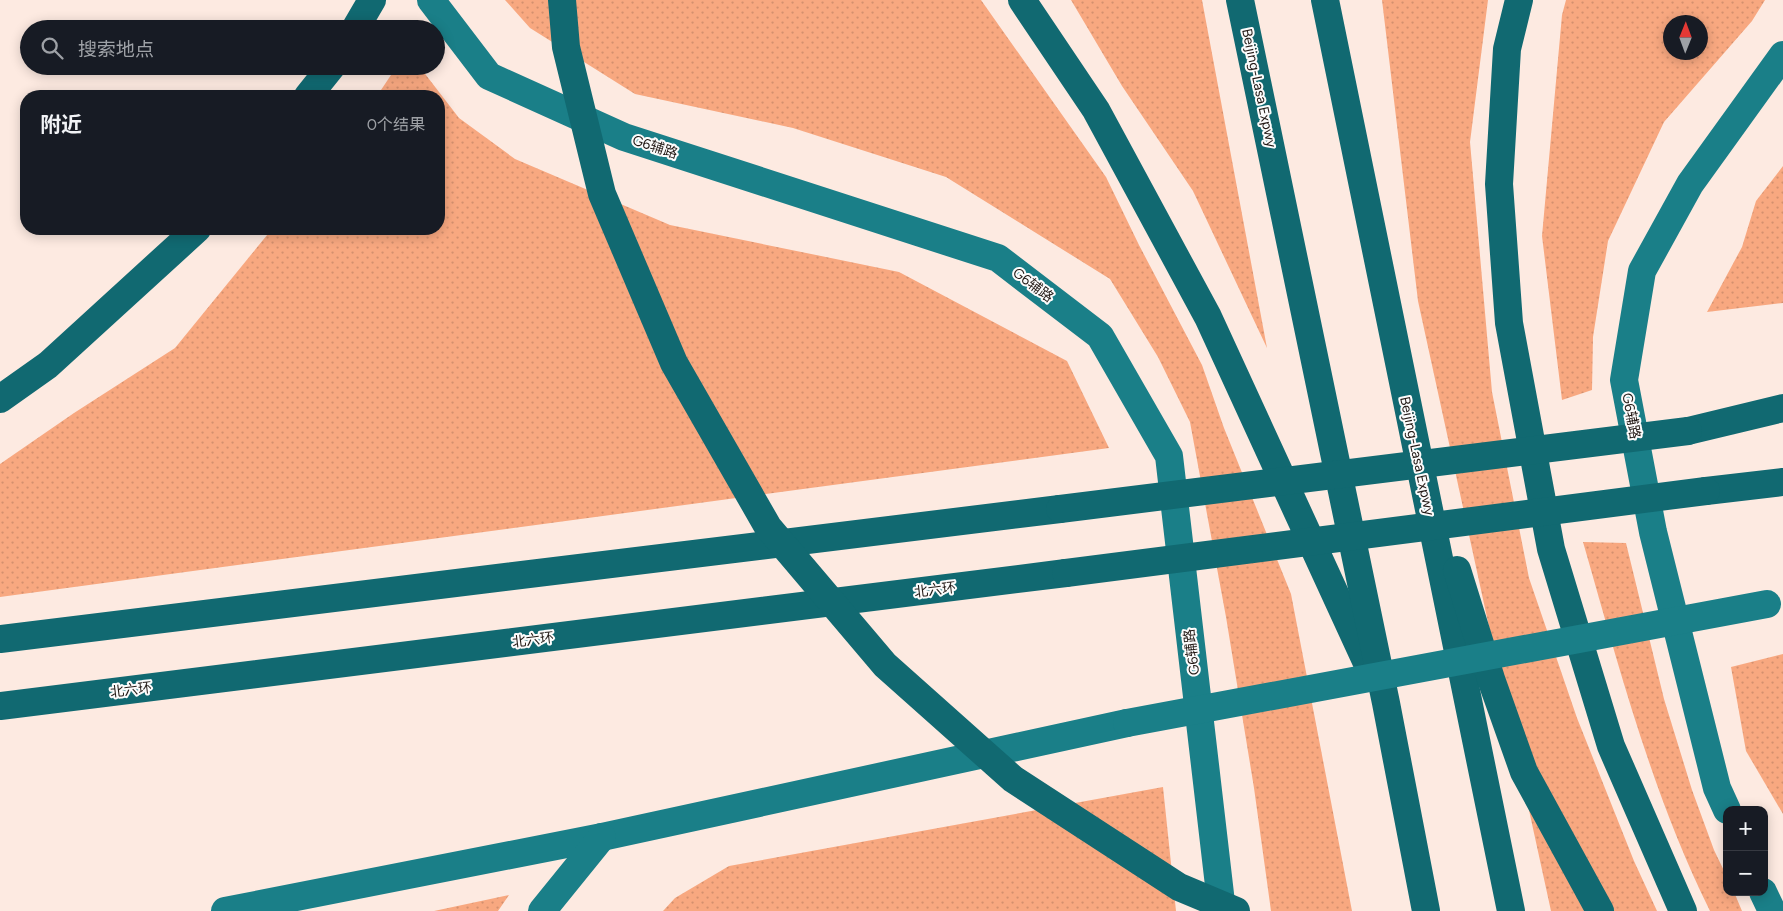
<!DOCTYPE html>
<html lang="zh">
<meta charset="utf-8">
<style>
body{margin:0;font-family:Figtree,"Noto Sans SC",sans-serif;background:#242831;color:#f1f3f6}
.controls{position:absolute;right:15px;bottom:15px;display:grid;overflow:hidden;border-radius:10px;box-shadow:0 2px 12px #0003}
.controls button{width:45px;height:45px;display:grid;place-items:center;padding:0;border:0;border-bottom:1px solid #363941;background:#171b24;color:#f1f3f6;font:25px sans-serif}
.compass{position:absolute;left:1663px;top:15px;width:45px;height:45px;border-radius:50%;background:#171b24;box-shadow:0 2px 12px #0003;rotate:1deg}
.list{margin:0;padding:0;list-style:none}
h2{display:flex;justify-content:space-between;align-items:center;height:65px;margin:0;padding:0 20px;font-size:21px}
h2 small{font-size:16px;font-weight:400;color:#9ea1a6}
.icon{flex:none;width:28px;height:28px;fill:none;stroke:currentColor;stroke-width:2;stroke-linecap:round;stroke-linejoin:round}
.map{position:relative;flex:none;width:1783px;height:911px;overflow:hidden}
.search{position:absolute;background:#171b24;box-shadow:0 2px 12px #0003;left:20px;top:20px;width:425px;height:55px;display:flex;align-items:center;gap:12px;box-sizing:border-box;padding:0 18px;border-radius:28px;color:#9ea1a6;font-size:19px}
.panel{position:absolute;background:#171b24;box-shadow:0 2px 12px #0003;left:20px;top:90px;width:425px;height:145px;border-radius:20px}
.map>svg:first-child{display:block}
.grass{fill:url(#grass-dots);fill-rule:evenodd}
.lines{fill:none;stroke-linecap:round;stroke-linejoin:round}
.major{stroke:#1a7f88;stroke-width:28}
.highway{stroke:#116971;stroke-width:28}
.major-bridge{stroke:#1a7f88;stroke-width:28}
.highway-bridge{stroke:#116971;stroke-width:28}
.labels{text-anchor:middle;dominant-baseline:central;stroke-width:4;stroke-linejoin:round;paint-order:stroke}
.street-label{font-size:14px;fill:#231a16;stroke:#fcfcfc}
</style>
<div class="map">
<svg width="1783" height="911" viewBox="0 0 1783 911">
<defs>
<pattern id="grass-dots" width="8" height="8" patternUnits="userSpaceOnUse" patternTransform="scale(1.25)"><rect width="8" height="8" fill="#f8a880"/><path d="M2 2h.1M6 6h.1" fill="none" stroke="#d4906e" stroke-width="1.8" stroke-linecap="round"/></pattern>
</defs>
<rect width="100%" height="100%" fill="#fdeae1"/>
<g class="grass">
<polygon points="505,0 981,0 1106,177 1139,245 1202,365 1224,428 1291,594 1352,911 1271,911 1254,788 1226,617 1190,422 1158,357 1110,279 946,177 793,128 635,94 530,28"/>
<polygon points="1071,0 1202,0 1267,348 1193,191 1122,86"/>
<polygon points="1382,0 1488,0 1470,142 1492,392 1529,578 1577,718 1634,861 1657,911 1551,911 1418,301"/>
<path d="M 1566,0 L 1765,0 L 1752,21 L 1664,122 L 1608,241 L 1593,337 L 1592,390 L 1562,400 L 1542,236 L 1562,15 ZM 1670,22 L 1700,22 L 1700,52 L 1670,52 Z"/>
<polygon points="397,66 419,66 459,118 515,159 670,225 899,272 1067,361 1109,448 0,597 0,464 74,413 175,348 272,229 439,229 439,96 377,96"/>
<polygon points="1783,166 1783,303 1707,312 1742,247 1756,201"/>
<path d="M 1583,542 L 1626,543 L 1664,699 L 1692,790 L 1714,850 L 1727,877 L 1727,892 L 1734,892 L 1742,911 L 1710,911 C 1652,794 1619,667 1583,542 Z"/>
<polygon points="1783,654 1783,814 1746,751 1731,667"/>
<polygon points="1163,787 1176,911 663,911 675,898 729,866"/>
<polygon points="509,895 498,911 434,911"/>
</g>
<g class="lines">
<g class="major">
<polyline points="431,0 489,76 624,137 998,258 1100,336 1169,456 1222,911"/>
<polyline points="1727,810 1717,788 1653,532 1624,380 1642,271 1690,184 1783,55"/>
<polyline points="1763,892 1772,911"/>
<polyline points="225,911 602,837 1127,723"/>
<polyline points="542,911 602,837"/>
</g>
<g class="highway">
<polyline points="1022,0 1096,110 1208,317 1366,661"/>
<polyline points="1240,0 1386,703 1426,911"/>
<polyline points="1325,0 1511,911"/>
<polyline points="1519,0 1507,49 1499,184 1509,323 1551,549 1611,746 1683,911"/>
<polyline points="355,29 372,0"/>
<polyline points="308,96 332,66"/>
<polyline points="0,399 48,365 197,229"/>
<polyline points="1688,431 1783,408"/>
<polyline points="1706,491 1783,482"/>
<polyline points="1457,570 1491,679 1524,772 1600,911"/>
<polyline points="0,639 1060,509"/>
<polyline points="0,706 1066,573"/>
</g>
<polyline class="major-bridge" points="1127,723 1767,604"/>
<g class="highway-bridge">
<polyline points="562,0 566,47 602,194 674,363 768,527 885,665 1013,779 1179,887 1236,911"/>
<polyline points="1060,509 1688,431"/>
<polyline points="1066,573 1706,491"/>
</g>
</g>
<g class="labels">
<g class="street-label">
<text transform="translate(1259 88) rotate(78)">Beijing-Lasa Expwy</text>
<text transform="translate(655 147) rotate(18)">G6辅路</text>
<text transform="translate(1033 285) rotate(37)">G6辅路</text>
<text transform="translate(1631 416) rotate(79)">G6辅路</text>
<text transform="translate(1417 456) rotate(78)">Beijing-Lasa Expwy</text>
<text transform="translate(935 590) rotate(-7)">北六环</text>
<text transform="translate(533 640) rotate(-7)">北六环</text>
<text transform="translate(1192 652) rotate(-97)">G6辅路</text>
<text transform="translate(131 690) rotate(-7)">北六环</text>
</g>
</g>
</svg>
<div class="controls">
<button>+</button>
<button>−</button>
</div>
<svg class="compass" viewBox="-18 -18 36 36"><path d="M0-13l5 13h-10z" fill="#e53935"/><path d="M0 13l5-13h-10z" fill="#9ea1a6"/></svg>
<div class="search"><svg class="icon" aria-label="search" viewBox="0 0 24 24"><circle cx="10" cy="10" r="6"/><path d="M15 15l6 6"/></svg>搜索地点</div>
<section class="panel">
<h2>附近<small>0个结果</small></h2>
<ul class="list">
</ul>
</section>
</div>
